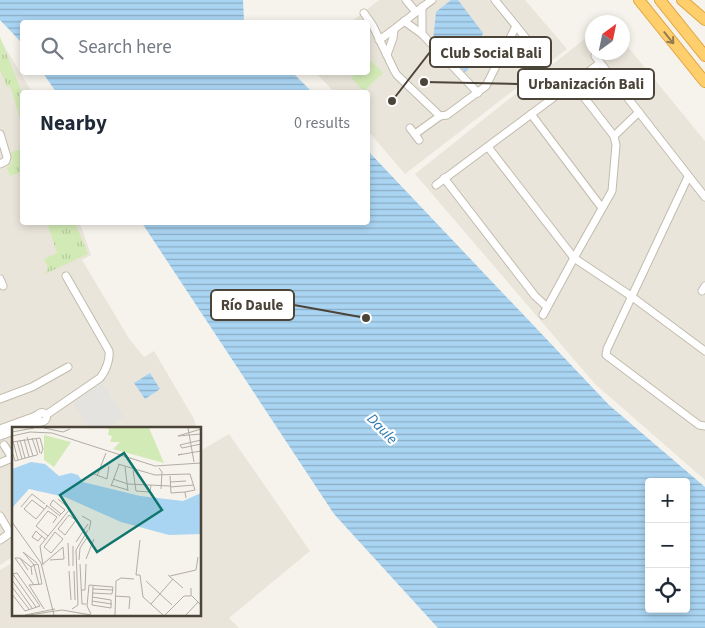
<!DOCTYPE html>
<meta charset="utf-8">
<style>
body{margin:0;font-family:"Source Sans 3",sans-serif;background:#f2f2f3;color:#1f2937}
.controls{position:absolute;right:15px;bottom:15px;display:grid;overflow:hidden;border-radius:5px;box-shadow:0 2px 8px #0003}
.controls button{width:45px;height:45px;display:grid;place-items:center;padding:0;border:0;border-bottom:1px solid #e0e1e3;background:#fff;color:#1f2937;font:25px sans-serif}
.compass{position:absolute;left:585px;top:15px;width:45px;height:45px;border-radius:50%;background:#fff;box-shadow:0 2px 8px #0003;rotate:33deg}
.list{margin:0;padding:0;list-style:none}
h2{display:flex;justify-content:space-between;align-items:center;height:65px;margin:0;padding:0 20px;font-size:21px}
h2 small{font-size:16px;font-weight:400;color:#747a83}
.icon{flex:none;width:28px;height:28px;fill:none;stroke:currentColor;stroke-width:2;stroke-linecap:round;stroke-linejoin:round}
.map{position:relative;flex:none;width:705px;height:628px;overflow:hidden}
.search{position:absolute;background:#fff;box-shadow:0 2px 8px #0003;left:20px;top:20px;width:350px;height:55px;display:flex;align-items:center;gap:12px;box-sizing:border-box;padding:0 18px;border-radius:5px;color:#747a83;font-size:19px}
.panel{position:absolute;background:#fff;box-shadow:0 2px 8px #0003;left:20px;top:90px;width:350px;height:135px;border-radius:5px}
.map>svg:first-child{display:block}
.residential{fill:#eae5da}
.grass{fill:#d2eab5}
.park{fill:url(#park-tufts)}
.parking{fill:#e5e3e0}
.water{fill:url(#water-rules);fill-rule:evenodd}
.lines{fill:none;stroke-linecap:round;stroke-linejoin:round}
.minor-casing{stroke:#c2bbae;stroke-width:9}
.highway-casing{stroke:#e0a43c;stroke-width:12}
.minor{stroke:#fff;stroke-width:7}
.highway{stroke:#ffcf6e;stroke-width:10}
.oneway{stroke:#937c4e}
.labels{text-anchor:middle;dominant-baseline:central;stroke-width:4.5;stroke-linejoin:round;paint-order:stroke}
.water-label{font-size:15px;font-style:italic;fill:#2e7ab2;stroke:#fff}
.inset-road{fill:none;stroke:#b2ada4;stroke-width:1}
.view{fill:#0f766e;fill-opacity:0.15;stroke:#0f766e;stroke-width:2.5}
.inset-edge{fill:none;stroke:#4b4439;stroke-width:2.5}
.leader{fill:none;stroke:#4b4439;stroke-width:2}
.callout-dot{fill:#4b4439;stroke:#fff;stroke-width:2}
.callout{fill:#fff;stroke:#4b4439;stroke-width:2}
.callout-label{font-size:15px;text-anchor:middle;font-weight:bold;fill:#4b4439}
</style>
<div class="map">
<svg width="705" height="628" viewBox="0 0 705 628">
<defs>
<pattern id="park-tufts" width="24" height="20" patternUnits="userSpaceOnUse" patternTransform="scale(1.25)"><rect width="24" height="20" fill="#d2eab5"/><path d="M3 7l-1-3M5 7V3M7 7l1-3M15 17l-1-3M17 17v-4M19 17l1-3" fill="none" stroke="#b6ca9c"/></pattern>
<pattern id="water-rules" width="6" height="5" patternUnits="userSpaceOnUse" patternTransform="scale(1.25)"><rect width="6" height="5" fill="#a9d4f2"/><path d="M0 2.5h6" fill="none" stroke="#8caec5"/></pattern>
</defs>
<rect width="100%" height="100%" fill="#f6f3ec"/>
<g class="residential">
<polygon points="379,0 525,0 567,49 405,174 368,131 368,92 334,92 316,73 368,72 368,22 351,22"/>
<polygon points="592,33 592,52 622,52 623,41 705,141 705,480 595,384 415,174"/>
<polygon points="0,39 32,92 22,92 22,222 80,223 91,255 82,260 130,340 144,357 154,351 194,419 196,428 14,428 14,556 0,565"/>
<polygon points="229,434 310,551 229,618 239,628 0,628 0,570 14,562 14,614 200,614 200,451"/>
</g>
<polygon class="grass" points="370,60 383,73 364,91 351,78 357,73 368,72 368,63"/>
<g class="park">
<polygon points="0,37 22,93 22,124 10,86 7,87 0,70"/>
<polygon points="22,149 22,172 10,176 7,168 12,162 11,152"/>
<polygon points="47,223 75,223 88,254 45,274 48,268 44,259 57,253"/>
</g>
<polygon class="parking" points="102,383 124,417 106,428 89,428 73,403"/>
<g class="water">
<polygon points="0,0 243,0 244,21 245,22 22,22 22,43 0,20"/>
<polygon points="451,0 458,0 483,33 468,70 465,72 433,41 436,12"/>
<polygon points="43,73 293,73 312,92 56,92"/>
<path d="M 368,151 L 609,405 L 705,487 L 705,628 L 438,628 L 334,514 L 142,223 L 368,222 ZM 649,482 L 686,482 L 686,609 L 649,609 Z"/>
<polygon points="150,373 160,389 145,399 134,383"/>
</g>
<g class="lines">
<defs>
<g id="minor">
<polyline points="406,0 416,12"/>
<polyline points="495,0 546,63"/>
<polyline points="422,7 422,34 478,93"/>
<polyline points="364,13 373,26 394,70 397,75 440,116 447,115 486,86 516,26"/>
<polyline points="404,21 422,34"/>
<path d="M 379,40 C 397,28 414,13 432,0"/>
<polyline points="387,55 393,38 394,30"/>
<polyline points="595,56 705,197"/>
<polyline points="531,114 602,208"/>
<polyline points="410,128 419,140"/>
<polyline points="0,134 7,157 6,161 0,164"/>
<polyline points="415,134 440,116"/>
<polyline points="614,136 639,112"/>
<polyline points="488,147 574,258 631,296 705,351"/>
<polyline points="688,177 607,349 606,355 699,425 705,426"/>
<polyline points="444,178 535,296 547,307"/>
<polyline points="436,185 600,63"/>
<polyline points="0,279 3,286"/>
<polyline points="702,291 705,286"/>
<polyline points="543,315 574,258 612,191 616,145 614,136 573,83"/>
<polyline points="0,399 32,387 68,367"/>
<circle cx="42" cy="417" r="4.5"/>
<path d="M 46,415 L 100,378 C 106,371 110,359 109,351 L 66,276"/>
<polyline points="22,428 34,423 42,422"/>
<polyline points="0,429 33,417 40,414"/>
<polyline points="0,436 14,431"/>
<polyline points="4,445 14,461"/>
<polyline points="0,463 12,458"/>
<polyline points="0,516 10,533"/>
<polyline points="0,540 13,531"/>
</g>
<g id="highway">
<polyline points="639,0 705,82"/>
<polyline points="660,0 705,56"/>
<polyline points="682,0 705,20"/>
</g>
</defs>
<use href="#minor" class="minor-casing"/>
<use href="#highway" class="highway-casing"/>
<use href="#minor" class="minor"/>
<use href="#highway" class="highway"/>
</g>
<defs><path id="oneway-shaft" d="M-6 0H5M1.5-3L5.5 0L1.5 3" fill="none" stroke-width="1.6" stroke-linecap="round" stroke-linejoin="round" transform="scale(1.25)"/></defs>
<use class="oneway" href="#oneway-shaft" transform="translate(669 38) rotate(51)"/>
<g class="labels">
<g class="water-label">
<text transform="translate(382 429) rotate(46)">Daule</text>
</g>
</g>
<g transform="translate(12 427)">
<rect width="189" height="189" fill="#f6f3ec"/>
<path d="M 32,8 L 59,15 L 42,40 L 32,33 Z" fill="#d2eab5"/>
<path d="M 93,1 L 137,1 L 152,36 L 101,22 L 108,15 L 98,15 L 100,9 L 96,8 L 97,2 Z" fill="#d2eab5"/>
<path d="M 19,35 L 33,37 L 47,49 L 59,46 L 66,48 L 71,55 L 128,69 L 171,74 L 189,66 L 189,107 L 157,108 L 109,95 L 53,70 L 17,62 L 0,81 L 0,42 Z" fill="#a9d4f2"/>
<path class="inset-road" d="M 32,1 L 51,5 L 58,2M 176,1 L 182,35M 189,2 L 166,9 L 189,7M 0,5 L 22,1M 0,9 L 18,5 L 40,6 L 143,39 L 189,36M 15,10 L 21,29M 20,11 L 26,28M 24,11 L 28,26M 12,12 L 17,30 L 25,28M 8,13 L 13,31M 189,13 L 168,18 L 170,21 L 189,17M 1,14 L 6,33M 5,14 L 10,32M 0,15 L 28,11 L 31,22 L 29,27M 1,27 L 3,34 L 17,30M 170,27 L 166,28 L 189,24M 106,37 L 143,48 L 178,47 L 183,63 L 173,65 L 174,71M 113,40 L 116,64M 147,41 L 150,45 L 149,62M 121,43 L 124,64 L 138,65 L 139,58M 82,47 L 95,52 L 97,39M 85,49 L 94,26M 158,49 L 159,66 L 173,65M 101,52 L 116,57 L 158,59M 158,55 L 174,54M 99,58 L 116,63M 99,59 L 107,38M 158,60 L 182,58M 34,78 L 48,89M 9,80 L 20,67 L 33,77M 32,82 L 20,73 L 12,82 L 24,92 L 35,79M 47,89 L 53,83 L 41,73 L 38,78 L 49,87M 70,89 L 79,94 L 77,103M 64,93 L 53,108 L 46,102 L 57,88 L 65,94M 0,95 L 29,136 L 42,188M 43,105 L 51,112 L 39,126 L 32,120 ZM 30,109 L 26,114 L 20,110 L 24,104 L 27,107 L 33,112M 36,109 L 24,99 L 36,84 L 45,90 L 41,96M 64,115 L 76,97M 56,116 L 57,139M 61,119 L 61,139M 8,131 L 3,131 L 22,158M 74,132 L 82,112M 67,133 L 68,121 L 76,109M 25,136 L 11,125 L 22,138 L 26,137 L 30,157 L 17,158 L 32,182M 31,137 L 51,120 L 52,132 L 38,133M 68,137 L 70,177 L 74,177M 31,138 L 28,119 L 58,82 L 46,72M 16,143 L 8,131 L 19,140M 57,144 L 59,173M 62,144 L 63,173M 0,146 L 24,180M 0,147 L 5,146 L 28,179 L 13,184 L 0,167M 20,148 L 19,140 L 22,138 L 27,158M 124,148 L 128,148 L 131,170 L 151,188M 124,148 L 128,113M 156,148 L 171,161M 158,149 L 184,143 L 186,130M 0,153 L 20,181M 134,154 L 160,178M 77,158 L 101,160 L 100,167 L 80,166M 77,158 L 75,179 L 79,187M 0,160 L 17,182M 179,161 L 179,168 L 189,178M 81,162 L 101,163M 69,163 L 73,163 L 74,137M 103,169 L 118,170 L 117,182M 80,170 L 99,173 L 99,181 L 80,178 L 81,159M 80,174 L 100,177M 139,177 L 161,152M 60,182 L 66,178 L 64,123 L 76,103M 13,188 L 43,182M 17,188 L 50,183 L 79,188M 103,188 L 104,154 L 109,151 L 122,152M 153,188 L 172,169 L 179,169M 174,188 L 186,175"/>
<path class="view" d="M 112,26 L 150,83 L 85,125 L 48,68 Z"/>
<rect width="189" height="189" class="inset-edge"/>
</g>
<path class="leader" d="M392 101L430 52M424 82L518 84M366 318L294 305"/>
<g class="callout-dot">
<circle cx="392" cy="101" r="5"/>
<circle cx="424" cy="82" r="5"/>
<circle cx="366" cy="318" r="5"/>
</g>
<g class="callout">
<rect x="430" y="37" width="121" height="30" rx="5"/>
<rect x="518" y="69" width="136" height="30" rx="5"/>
<rect x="211" y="290" width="83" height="30" rx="5"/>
</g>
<g class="callout-label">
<text x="491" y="58">Club Social Bali</text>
<text x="586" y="89">Urbanización Bali</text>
<text x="252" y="310">Río Daule</text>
</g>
</svg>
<div class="controls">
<button>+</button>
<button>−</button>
<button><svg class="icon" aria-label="locate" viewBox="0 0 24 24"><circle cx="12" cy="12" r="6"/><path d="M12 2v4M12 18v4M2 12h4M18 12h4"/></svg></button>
</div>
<svg class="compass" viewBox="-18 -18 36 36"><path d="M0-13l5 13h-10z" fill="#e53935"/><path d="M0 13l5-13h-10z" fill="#747a83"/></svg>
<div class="search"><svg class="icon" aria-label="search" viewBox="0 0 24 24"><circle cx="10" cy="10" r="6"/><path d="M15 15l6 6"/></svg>Search here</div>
<section class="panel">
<h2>Nearby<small>0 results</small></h2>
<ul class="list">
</ul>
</section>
</div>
